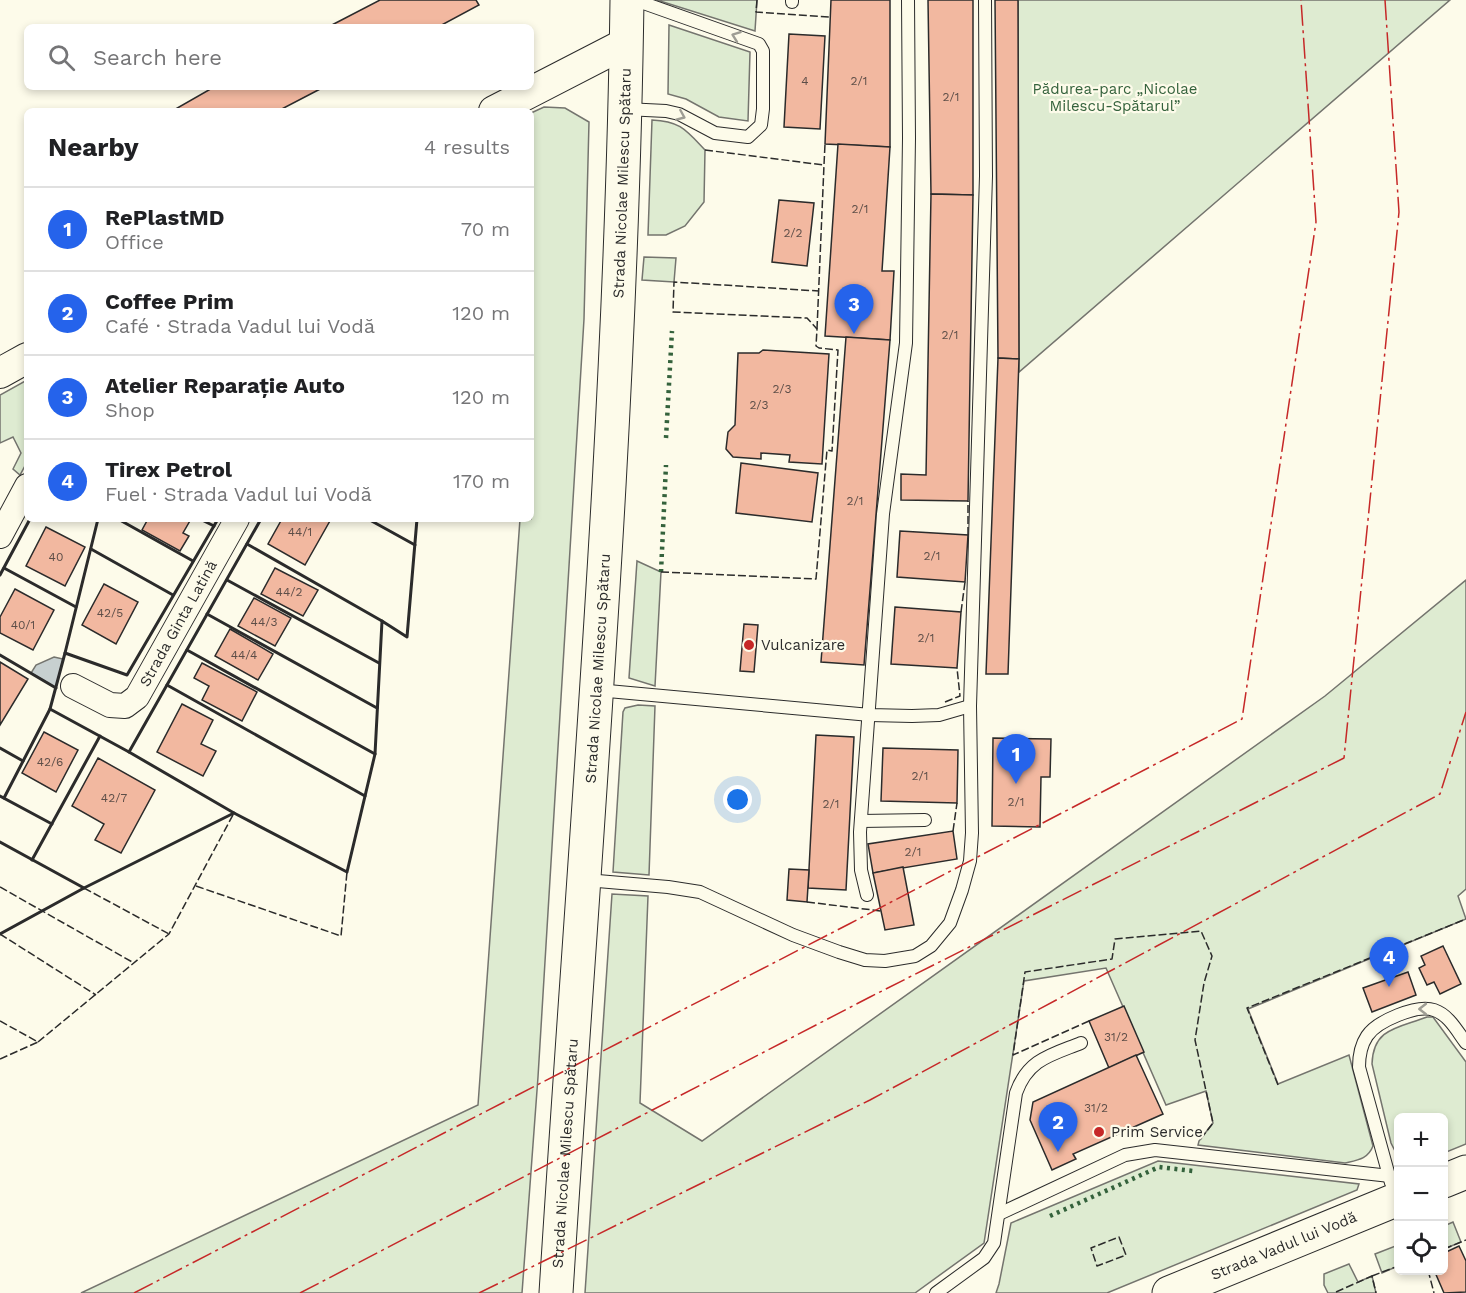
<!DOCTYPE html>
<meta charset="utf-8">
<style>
body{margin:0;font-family:"Work Sans",sans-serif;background:#f6f6f6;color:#202124}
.controls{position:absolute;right:18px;bottom:18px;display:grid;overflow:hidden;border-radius:9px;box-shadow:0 3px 9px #0003}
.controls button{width:54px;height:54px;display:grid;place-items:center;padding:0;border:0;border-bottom:2px solid #e0e0e0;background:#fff;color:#202124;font:30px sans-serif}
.you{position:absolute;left:738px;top:800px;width:21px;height:21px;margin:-15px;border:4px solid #fff;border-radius:50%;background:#1a73e8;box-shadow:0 0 0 9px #1a73e833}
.badge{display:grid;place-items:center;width:39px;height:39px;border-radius:50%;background:#2563eb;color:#fff;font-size:20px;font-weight:700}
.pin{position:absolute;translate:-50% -50px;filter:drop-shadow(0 2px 3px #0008)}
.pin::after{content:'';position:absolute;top:32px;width:21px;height:18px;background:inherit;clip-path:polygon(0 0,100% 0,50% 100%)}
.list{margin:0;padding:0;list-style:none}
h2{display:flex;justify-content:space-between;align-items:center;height:78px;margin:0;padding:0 24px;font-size:26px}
h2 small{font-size:20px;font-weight:400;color:#757577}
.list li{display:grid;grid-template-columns:39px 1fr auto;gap:18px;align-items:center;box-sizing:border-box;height:84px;padding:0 24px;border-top:2px solid #e0e0e0}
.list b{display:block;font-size:22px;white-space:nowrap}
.list p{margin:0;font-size:20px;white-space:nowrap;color:#757577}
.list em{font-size:20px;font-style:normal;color:#757577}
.icon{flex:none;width:33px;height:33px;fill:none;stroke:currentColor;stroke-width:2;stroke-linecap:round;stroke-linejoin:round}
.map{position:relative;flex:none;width:1466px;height:1293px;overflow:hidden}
.search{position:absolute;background:#fff;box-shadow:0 3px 9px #0003;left:24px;top:24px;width:510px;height:66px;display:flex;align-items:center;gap:15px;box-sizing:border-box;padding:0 21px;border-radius:9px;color:#757577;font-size:22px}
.panel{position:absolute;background:#fff;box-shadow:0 3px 9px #0003;left:24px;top:108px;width:510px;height:414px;border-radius:9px}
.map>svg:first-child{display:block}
.green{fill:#deebd1;stroke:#74746e;stroke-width:1.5}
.water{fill:#c7d0d0;stroke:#74746e;stroke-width:1.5}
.building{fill:#f2b8a0;stroke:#2b2b2b;stroke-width:1.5}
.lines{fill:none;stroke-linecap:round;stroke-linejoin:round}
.service-casing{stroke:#2b2b2b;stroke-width:14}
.minor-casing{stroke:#2b2b2b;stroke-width:26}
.tertiary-casing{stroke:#2b2b2b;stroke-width:32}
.secondary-casing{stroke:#2b2b2b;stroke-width:35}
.primary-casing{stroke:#2b2b2b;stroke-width:35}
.service{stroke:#fdfbea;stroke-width:12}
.minor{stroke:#fdfbea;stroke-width:24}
.tertiary{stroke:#fdfbea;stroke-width:30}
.secondary{stroke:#fdfbea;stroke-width:33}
.primary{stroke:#fdfbea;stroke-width:33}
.hedge{stroke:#34623c;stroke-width:4.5;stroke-dasharray:3 4.5;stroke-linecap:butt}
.fence{stroke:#2b2b2b;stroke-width:1.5;stroke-dasharray:8 3;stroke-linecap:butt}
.wall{stroke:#2b2b2b;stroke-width:3}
.power{stroke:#c62828;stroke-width:1.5;stroke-dasharray:21 4.5 3 4.5;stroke-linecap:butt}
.oneway{stroke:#9e9d94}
.poi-dot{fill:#c62828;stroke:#fdfbea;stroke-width:2}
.labels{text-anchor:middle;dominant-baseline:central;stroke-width:4.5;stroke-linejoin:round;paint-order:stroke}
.number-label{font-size:12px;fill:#5d4e48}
.park-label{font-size:15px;fill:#34623c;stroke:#fdfbea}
.street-label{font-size:15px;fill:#2b2b2b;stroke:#fdfbea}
.poi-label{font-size:15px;fill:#2b2b2b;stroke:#fdfbea;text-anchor:start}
</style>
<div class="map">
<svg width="1466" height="1293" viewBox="0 0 1466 1293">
<rect width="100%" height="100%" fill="#fdfbea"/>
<g class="green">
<polygon points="657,0 757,0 755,31"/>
<polygon points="1018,0 1450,0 1019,372"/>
<polygon points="669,25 750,52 748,121 719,117 686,99 668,94"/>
<polygon points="544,107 565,108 589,122 584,319 538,1077 522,1293 81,1293 478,1105 520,519 531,519 531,113"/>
<path d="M 652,120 C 680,121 686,130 705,150 L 704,202 L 685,226 L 666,235 L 648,235 Z"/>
<polygon points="644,257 676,258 674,282 642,280"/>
<polygon points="27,380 27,462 20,475 13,469 21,453 13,437 0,443 0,395"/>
<polygon points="637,561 661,572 655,686 629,678"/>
<path d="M 1466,580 L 1466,889 L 1458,896 L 1466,919 L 1248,1009 L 1278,1084 L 1349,1055 L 1373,1146 C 1368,1159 1358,1160 1345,1163 L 1198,1145 L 1199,1141 L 1213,1123 L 1206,1091 L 1166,1105 L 1106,968 L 1024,981 L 984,1243 L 915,1293 L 585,1293 L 612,894 L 648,896 L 640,1103 L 702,1141 L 1325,696 Z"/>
<polygon points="638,705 655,706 649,875 613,872 623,712 625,708"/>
<path d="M 1427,1017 L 1433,1017 L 1466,1062 L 1466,1144 L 1444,1153 L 1444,1118 L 1398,1118 L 1398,1157 L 1391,1143 L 1372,1064 C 1373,1028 1398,1028 1427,1017 Z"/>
<polygon points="1158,1161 1359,1184 1357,1190 1107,1293 996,1293 999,1284 1011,1223"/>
<polygon points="1453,1222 1461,1242 1444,1249 1444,1226"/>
<polygon points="1398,1245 1398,1266 1382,1273 1375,1254"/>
<polygon points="1349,1264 1358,1282 1372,1276 1376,1293 1328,1293 1324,1285 1324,1274"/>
</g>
<polygon class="water" points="54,657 63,659 56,688 31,673 36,665"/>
<g class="building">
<polygon points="380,0 476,0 479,5 438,27 328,27"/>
<polygon points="831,0 890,0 890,147 825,144"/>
<polygon points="928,0 973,0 973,195 931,194"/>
<polygon points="995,0 1018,0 1019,359 998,358"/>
<polygon points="789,34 825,36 820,129 784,127"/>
<polygon points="214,87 324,87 278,111 172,111"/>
<polygon points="838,144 890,147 882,271 894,271 890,340 825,336"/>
<polygon points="931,194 973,195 968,501 901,500 901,474 926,475"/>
<polygon points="779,200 814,203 807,266 772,262"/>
<polygon points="846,337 890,340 864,665 821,662"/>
<polygon points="763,350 829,354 822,464 789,462 790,455 761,453 761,459 733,457 726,449 728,432 735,425 738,353 759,353"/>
<polygon points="998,358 1019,359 1008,674 986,674"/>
<polygon points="741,463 818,473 812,522 736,513"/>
<polygon points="148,519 191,519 183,533 189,536 180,551 142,530"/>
<polygon points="282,519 331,519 305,565 268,544"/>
<polygon points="46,527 85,547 65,586 26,566"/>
<polygon points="900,531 968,535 965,582 897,577"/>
<polygon points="275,568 318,590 303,616 261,594"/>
<polygon points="104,584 138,602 116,644 82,625"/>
<polygon points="15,589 54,610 33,650 0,633 0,617"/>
<polygon points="254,598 291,618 275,646 238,626"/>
<polygon points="895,607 961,612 957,668 891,664"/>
<polygon points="744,624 758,625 754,672 740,671"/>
<polygon points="230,629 273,654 258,680 215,656"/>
<polygon points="0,662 28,679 0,725"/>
<polygon points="202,663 257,692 242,721 202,700 209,686 194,678"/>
<polygon points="182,704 213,720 201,744 216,751 203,776 157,752"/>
<polygon points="44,732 78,750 56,792 22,773"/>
<polygon points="816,735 854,737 846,890 808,888"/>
<polygon points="993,738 1051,739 1050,777 1041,777 1040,827 992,826"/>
<polygon points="883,748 958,750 957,803 881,801"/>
<polygon points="98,758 155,790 121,853 95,840 104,824 72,806"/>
<polygon points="953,831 957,859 873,873 868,844"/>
<polygon points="903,867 914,925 885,930 873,873"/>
<polygon points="789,869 809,870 807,902 787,900"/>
<polygon points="1443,946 1461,984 1440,994 1434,982 1427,985 1419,968 1425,965 1421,956"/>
<polygon points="1408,972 1416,995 1372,1012 1363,988"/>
<polygon points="1124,1006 1144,1052 1109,1068 1089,1021"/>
<polygon points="1136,1055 1163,1114 1073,1154 1076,1159 1052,1170 1030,1120 1033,1102"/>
<polygon points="1459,1246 1466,1261 1466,1292 1444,1293 1434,1270 1444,1270 1444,1253"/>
</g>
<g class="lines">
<defs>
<g id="service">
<polyline points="792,2 792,0"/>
<polyline points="625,109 666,111 679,114 715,133 748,137 761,125 763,109 763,51 759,44 635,0"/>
<polyline points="597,690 870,715 912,716 939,715 970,706"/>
<polyline points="861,821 925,820"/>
<polyline points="586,880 668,887 700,892 793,935 839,952 865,960 885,961 915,956 931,946 950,923 962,890 970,861 972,833 970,706 986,176 985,0"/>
<polyline points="867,895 861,870 860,832 883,514 906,343 909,138 908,0"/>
<path d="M 1391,1183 L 1359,1067 C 1359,1056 1361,1045 1367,1036 C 1377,1021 1417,1004 1434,1010 C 1449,1015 1457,1031 1466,1043"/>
<polyline points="999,1214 1125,1155 1155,1150 1390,1176"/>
<path d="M 936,1293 L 984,1258 L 994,1243 L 1016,1093 C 1028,1059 1051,1055 1081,1043"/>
</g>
<g id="minor">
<polyline points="0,536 27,486"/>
<path id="s1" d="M 73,686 L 110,705 L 125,706 L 137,697 L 237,519"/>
</g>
<g id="tertiary">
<polyline points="494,111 626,43"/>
<polyline points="0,373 27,358"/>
</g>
<g id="secondary">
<polyline points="1444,1181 1466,1172"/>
<path id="s2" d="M 1169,1293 L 1398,1199"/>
</g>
<g id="primary">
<path id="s3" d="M 556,1293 C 583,862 621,432 627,0"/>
</g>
</defs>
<use href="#service" class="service-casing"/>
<use href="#minor" class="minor-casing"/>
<use href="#tertiary" class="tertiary-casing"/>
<use href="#secondary" class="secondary-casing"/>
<use href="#primary" class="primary-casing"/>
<use href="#service" class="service"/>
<use href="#minor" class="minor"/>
<use href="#tertiary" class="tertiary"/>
<use href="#secondary" class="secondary"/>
<use href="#primary" class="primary"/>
<g class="hedge">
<polyline points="666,438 672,331"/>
<polyline points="661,572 666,465"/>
<polyline points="1050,1216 1159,1167 1193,1171"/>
</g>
<g class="fence">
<polyline points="757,0 756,12 830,17"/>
<polyline points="705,150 824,165 825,144"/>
<polyline points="817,329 824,165"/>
<polyline points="968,535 968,501"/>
<polyline points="661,572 816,579 827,450 832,451 838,350 819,348 816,346 817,329 807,318 673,312 674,282 819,291"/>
<polyline points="961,612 965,582"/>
<polyline points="945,702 960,696 957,668"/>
<polyline points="953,831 957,803"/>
<polyline points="196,886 341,936 347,872"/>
<polyline points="0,887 134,963"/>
<polyline points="84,888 169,934"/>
<polyline points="807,902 881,911"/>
<polyline points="0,934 96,995"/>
<polyline points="0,1021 38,1042 0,1059"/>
<polyline points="1089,1021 1013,1055 1025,972 1112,959 1115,939 1201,931 1212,956 1204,983 1195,1040 1213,1123 1199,1141"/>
<polyline points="38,1042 169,934 234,813"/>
<polyline points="1278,1085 1247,1008 1466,919"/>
<polygon points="1119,1237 1126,1255 1097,1266 1091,1248"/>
<polyline points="1444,1249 1466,1240"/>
<polyline points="1428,1270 1434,1293"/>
<polyline points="1372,1276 1398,1266"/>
<polyline points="1336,1292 1372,1276 1376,1293"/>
</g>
<g class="wall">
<polyline points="118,519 193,561"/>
<polyline points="200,519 214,526"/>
<polyline points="218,519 127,675 65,653 50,709 129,752 261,519"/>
<polyline points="368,519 415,545"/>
<polyline points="247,544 382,621"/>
<polyline points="91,549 173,595"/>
<polyline points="4,568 76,607"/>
<polyline points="0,575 30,519"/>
<polyline points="227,580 379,663"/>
<polyline points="207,614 377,708"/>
<polyline points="187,650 375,754"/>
<polyline points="65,653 98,519"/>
<polyline points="0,655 56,688"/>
<polyline points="167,685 365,796"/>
<polyline points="0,748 23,761"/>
<polyline points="129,752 234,813"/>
<polyline points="0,796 52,824"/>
<polyline points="4,798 50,709"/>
<polyline points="0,842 84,888"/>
<polyline points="32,860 100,736"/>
<polyline points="0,934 84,888 234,813 347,872 375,754 382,621 407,637 417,519"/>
</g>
<g class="power">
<polyline points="134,1293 849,924 1242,719 1316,222 1301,0"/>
<polyline points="300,1293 870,997 1344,758 1399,212 1385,0"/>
<polyline points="479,1293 870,1100 1440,794 1466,712"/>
</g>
</g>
<defs><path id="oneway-chevron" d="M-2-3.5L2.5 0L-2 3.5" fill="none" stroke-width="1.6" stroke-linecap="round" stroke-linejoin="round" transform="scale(1.5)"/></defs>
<g class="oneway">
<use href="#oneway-chevron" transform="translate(736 36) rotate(-160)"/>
<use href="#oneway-chevron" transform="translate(681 116) rotate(23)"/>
<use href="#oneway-chevron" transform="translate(1423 1009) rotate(-180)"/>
</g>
<g class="poi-dot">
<circle cx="749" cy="645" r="6"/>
<circle cx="1099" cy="1132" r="6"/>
</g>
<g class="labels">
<g class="number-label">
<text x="805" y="81">4</text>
<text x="859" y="81">2/1</text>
<text x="951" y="97">2/1</text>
<text x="860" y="209">2/1</text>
<text x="793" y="233">2/2</text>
<text x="950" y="335">2/1</text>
<text x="782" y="389">2/3</text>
<text x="759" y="405">2/3</text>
<text x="855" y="501">2/1</text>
<text x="300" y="532">44/1</text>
<text x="932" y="556">2/1</text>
<text x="56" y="557">40</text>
<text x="289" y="592">44/2</text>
<text x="110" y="613">42/5</text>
<text x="264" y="622">44/3</text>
<text x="23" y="625">40/1</text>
<text x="926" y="638">2/1</text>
<text x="244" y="655">44/4</text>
<text x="50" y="762">42/6</text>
<text x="920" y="776">2/1</text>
<text x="114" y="798">42/7</text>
<text x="1016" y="802">2/1</text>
<text x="831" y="804">2/1</text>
<text x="913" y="852">2/1</text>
<text x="1116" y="1037">31/2</text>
<text x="1096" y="1108">31/2</text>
</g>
<g class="park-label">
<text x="1115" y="89">Pădurea-parc „Nicolae<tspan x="1115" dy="17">Milescu-Spătarul”</tspan></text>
</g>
<g class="street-label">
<text stroke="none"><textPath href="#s3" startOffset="1112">Strada Nicolae Milescu Spătaru</textPath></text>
<text stroke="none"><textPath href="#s1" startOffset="156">Strada Ginta Latină</textPath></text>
<text stroke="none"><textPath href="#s3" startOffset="626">Strada Nicolae Milescu Spătaru</textPath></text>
<text stroke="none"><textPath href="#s3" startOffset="140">Strada Nicolae Milescu Spătaru</textPath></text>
<text stroke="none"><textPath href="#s2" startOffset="124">Strada Vadul lui Vodă</textPath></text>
</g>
<g class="poi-label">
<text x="761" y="645">Vulcanizare</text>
<text x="1111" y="1132">Prim Service</text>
</g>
</g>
</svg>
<div class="controls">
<button>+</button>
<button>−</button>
<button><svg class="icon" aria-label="locate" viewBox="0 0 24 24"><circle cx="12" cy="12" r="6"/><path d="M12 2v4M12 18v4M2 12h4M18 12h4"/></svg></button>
</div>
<div class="you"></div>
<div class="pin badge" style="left:1016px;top:784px">1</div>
<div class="pin badge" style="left:1058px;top:1152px">2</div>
<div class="pin badge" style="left:854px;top:334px">3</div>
<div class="pin badge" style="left:1389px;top:987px">4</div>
<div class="search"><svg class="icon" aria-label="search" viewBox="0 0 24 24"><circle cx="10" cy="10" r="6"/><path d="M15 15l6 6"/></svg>Search here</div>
<section class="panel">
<h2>Nearby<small>4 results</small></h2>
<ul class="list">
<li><span class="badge">1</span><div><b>RePlastMD</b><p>Office</p></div><em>70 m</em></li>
<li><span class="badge">2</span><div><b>Coffee Prim</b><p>Café · Strada Vadul lui Vodă</p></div><em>120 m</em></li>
<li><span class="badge">3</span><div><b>Atelier Reparație Auto</b><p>Shop</p></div><em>120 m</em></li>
<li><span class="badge">4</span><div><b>Tirex Petrol</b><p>Fuel · Strada Vadul lui Vodă</p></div><em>170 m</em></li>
</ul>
</section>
</div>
